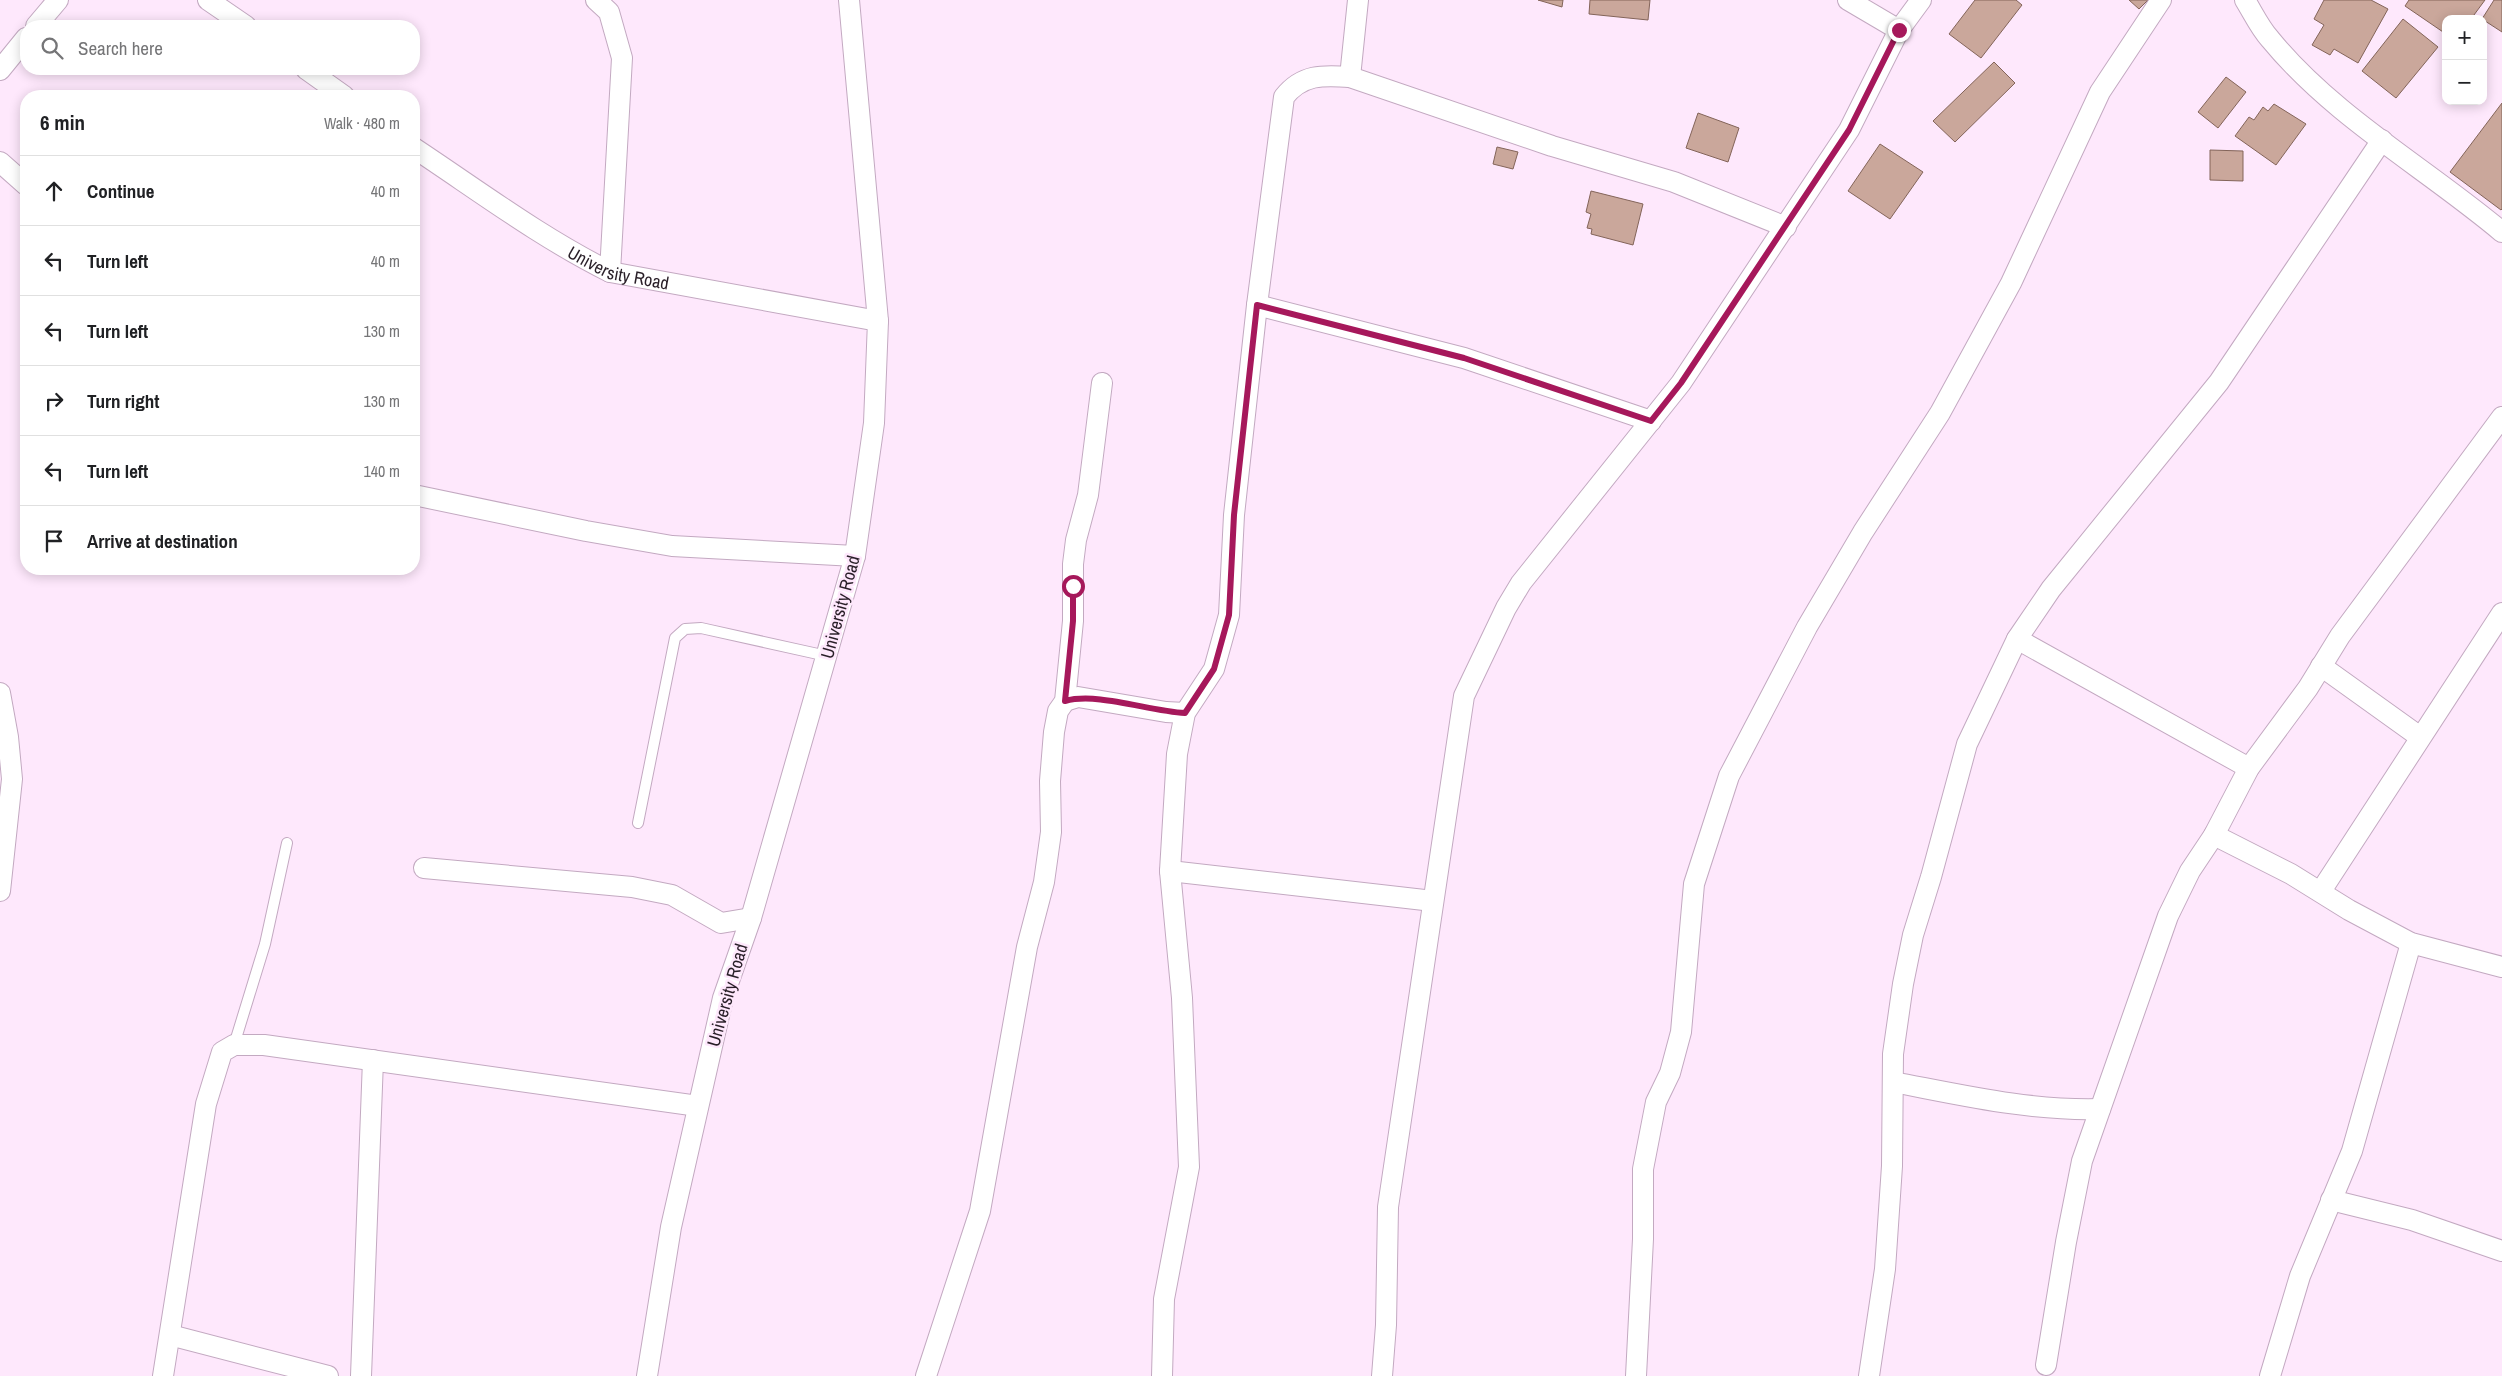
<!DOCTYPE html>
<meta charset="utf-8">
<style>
body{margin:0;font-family:"Archivo Narrow",sans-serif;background:#f2f2f2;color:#202124}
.controls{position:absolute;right:15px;top:15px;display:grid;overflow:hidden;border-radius:10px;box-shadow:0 2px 12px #0003}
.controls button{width:45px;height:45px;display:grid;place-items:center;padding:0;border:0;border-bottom:1px solid #e0e0e0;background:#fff;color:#202124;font:25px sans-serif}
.stop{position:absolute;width:15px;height:15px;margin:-11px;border:4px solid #a6185b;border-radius:50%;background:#fff}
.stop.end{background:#a6185b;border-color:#fff;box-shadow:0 1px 5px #0008}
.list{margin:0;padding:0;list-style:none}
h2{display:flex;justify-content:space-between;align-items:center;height:65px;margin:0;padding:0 20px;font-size:21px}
h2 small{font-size:16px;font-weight:400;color:#757577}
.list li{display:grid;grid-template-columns:32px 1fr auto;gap:15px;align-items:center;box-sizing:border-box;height:70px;padding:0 20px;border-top:1px solid #e0e0e0}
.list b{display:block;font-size:19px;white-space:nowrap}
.list em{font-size:16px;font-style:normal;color:#757577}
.icon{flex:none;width:28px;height:28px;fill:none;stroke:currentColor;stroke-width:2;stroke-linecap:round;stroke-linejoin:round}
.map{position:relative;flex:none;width:2502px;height:1376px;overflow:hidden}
.search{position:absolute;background:#fff;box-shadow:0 2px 12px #0003;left:20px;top:20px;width:400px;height:55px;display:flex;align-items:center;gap:12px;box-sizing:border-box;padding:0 18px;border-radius:20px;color:#757577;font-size:19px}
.panel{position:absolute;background:#fff;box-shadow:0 2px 12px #0003;left:20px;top:90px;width:400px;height:485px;border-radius:20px}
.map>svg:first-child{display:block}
.building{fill:#caa79b;stroke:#836459}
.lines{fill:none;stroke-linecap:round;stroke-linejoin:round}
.service-casing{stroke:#c3a9c1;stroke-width:12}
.minor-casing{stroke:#c3a9c1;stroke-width:22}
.service{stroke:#fff;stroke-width:10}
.minor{stroke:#fff;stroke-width:20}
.route{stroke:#a6185b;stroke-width:6}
.labels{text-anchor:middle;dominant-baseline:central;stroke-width:5;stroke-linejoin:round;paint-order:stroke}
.street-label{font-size:18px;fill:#291f28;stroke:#fee8fc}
</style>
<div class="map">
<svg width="2502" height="1376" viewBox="0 0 2502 1376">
<rect width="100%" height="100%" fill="#fee8fc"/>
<g class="building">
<polygon points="1538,0 1563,0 1562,7"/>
<polygon points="1590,0 1650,0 1648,20 1589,14"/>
<polygon points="1975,0 2016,0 2022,5 1981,58 1949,34"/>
<polygon points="2129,0 2148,0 2139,9"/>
<polygon points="2324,0 2371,0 2388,9 2358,63 2334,49 2330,55 2312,45 2324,25 2314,19"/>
<polygon points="2409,0 2485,0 2471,19 2446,19 2446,34 2405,6"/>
<polygon points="2494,0 2502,0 2502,32 2482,19"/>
<polygon points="2403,19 2438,47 2396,98 2362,71"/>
<polygon points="1994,62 2015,83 1955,142 1933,121"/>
<polygon points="2226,77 2246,92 2218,128 2198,112"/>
<polygon points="2502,103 2502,209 2501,210 2450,172"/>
<polygon points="2274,104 2306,124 2276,165 2235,136 2249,117 2254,120 2263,107 2268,111"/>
<polygon points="1698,113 1739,128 1728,162 1686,148"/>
<polygon points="1880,144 1923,172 1890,219 1848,191"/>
<polygon points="1497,147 1518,152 1513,169 1493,164"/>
<polygon points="2210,150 2243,151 2243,181 2210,180"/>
<polygon points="1591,191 1643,204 1633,245 1591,234 1592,229 1587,228 1591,214 1586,212"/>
</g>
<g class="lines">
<defs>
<g id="service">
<polyline points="638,823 675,638 685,629 701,628 827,656"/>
<polyline points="234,1045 265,944 287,843"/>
</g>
<g id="minor">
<polyline points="208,0 246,26"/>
<polyline points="596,0 609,12 622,58 610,272"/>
<polyline points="849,0 878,321"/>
<polyline points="1848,0 1899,30"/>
<path d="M 2245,0 C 2253,13 2260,28 2270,39 C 2334,117 2426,168 2502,232"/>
<polyline points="36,26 58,0"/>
<polyline points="306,69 344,96"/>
<polyline points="0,70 26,38"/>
<polyline points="1350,77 1358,0"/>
<path id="s1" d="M 414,148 C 479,191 540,237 610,272 L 878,321 L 874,423 L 855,556 L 751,918 L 723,998 L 671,1227 L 647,1376"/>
<polyline points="0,162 26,185"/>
<polyline points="1257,305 1464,358 1651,421"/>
<polyline points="414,495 586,531 672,546 855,556"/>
<polyline points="2017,639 2249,768"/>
<polyline points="2321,666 2420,737"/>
<polyline points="0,693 8,737 12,779 0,891"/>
<polyline points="1065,701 1078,697 1166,712 1185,713"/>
<polyline points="2214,835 2291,874 2349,910 2411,943 2502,967"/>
<polyline points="424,868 632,887 672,895 721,923 751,918"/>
<polyline points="1170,871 1433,901"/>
<polyline points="2321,891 2502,613"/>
<path d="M 1893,1082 C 1962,1095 2029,1111 2100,1109"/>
<polyline points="2331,1200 2412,1220 2502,1251"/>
<polyline points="170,1335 328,1376"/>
<polyline points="2046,1365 2066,1242 2082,1161 2168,916 2190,871 2214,835 2249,768 2308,688 2340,636 2502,417"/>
<polyline points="163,1376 206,1104 222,1052 234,1045 264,1045 698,1106"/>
<polyline points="361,1376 373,1060"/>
<polyline points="926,1376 980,1211 1027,947 1044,882 1051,832 1050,781 1054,732 1058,711 1065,701 1073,621 1073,564 1076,540 1088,495 1102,383"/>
<path d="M 1162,1376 L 1164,1299 L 1189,1167 L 1182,998 L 1170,871 L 1177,754 L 1185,713 L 1214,669 L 1229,615 L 1234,515 L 1257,305 L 1284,97 C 1302,74 1323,75 1350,77 L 1552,146 L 1674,182 L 1786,227"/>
<polyline points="1382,1376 1386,1325 1388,1207 1464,696 1506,608 1521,583 1681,383 1849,130 1899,30 1921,0"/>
<polyline points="1636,1376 1643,1239 1643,1169 1656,1102 1670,1073 1681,1032 1694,884 1729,776 1807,627 1863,532 1940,413 2011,283 2100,92 2161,0"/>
<polyline points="1869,1376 1885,1269 1892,1166 1893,1054 1903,984 1913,935 1931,877 1967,744 2017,639 2051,589 2219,382 2382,140"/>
<polyline points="2270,1376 2300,1276 2352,1151 2411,943"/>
</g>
</defs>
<use href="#service" class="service-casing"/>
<use href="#minor" class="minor-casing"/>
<use href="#service" class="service"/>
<use href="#minor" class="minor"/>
</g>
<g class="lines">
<path class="route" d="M 1073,586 L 1073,621 L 1065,701 C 1098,692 1148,711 1185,713 L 1214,669 L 1229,615 L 1234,515 L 1257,305 L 1464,358 L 1651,421 L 1681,383 L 1849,130 L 1899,30"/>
</g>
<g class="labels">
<g class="street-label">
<text stroke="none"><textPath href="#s1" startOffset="239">University Road</textPath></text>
<text transform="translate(840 607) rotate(-75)">University Road</text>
<text transform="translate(727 995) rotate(-74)">University Road</text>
</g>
</g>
</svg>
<div class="controls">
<button>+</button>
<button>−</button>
</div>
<div class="stop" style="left:1073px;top:586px"></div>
<div class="stop end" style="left:1899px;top:30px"></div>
<div class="search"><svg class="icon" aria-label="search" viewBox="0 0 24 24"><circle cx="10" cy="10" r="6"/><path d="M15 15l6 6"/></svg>Search here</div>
<section class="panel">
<h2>6 min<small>Walk · 480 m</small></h2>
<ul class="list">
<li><svg class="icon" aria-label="ahead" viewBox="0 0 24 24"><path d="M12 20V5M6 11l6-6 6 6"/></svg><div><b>Continue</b></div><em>40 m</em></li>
<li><svg class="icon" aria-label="left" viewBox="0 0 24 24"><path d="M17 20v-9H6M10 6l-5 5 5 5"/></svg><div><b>Turn left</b></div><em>40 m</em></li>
<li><svg class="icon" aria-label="left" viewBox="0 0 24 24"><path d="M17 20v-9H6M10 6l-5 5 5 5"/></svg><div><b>Turn left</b></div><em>130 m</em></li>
<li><svg class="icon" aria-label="right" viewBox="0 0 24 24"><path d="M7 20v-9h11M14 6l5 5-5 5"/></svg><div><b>Turn right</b></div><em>130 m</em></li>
<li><svg class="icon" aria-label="left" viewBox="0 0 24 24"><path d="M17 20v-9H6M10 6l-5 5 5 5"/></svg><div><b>Turn left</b></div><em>140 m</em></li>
<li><svg class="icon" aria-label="arrive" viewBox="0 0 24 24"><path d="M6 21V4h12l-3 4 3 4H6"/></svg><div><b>Arrive at destination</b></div></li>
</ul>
</section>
</div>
